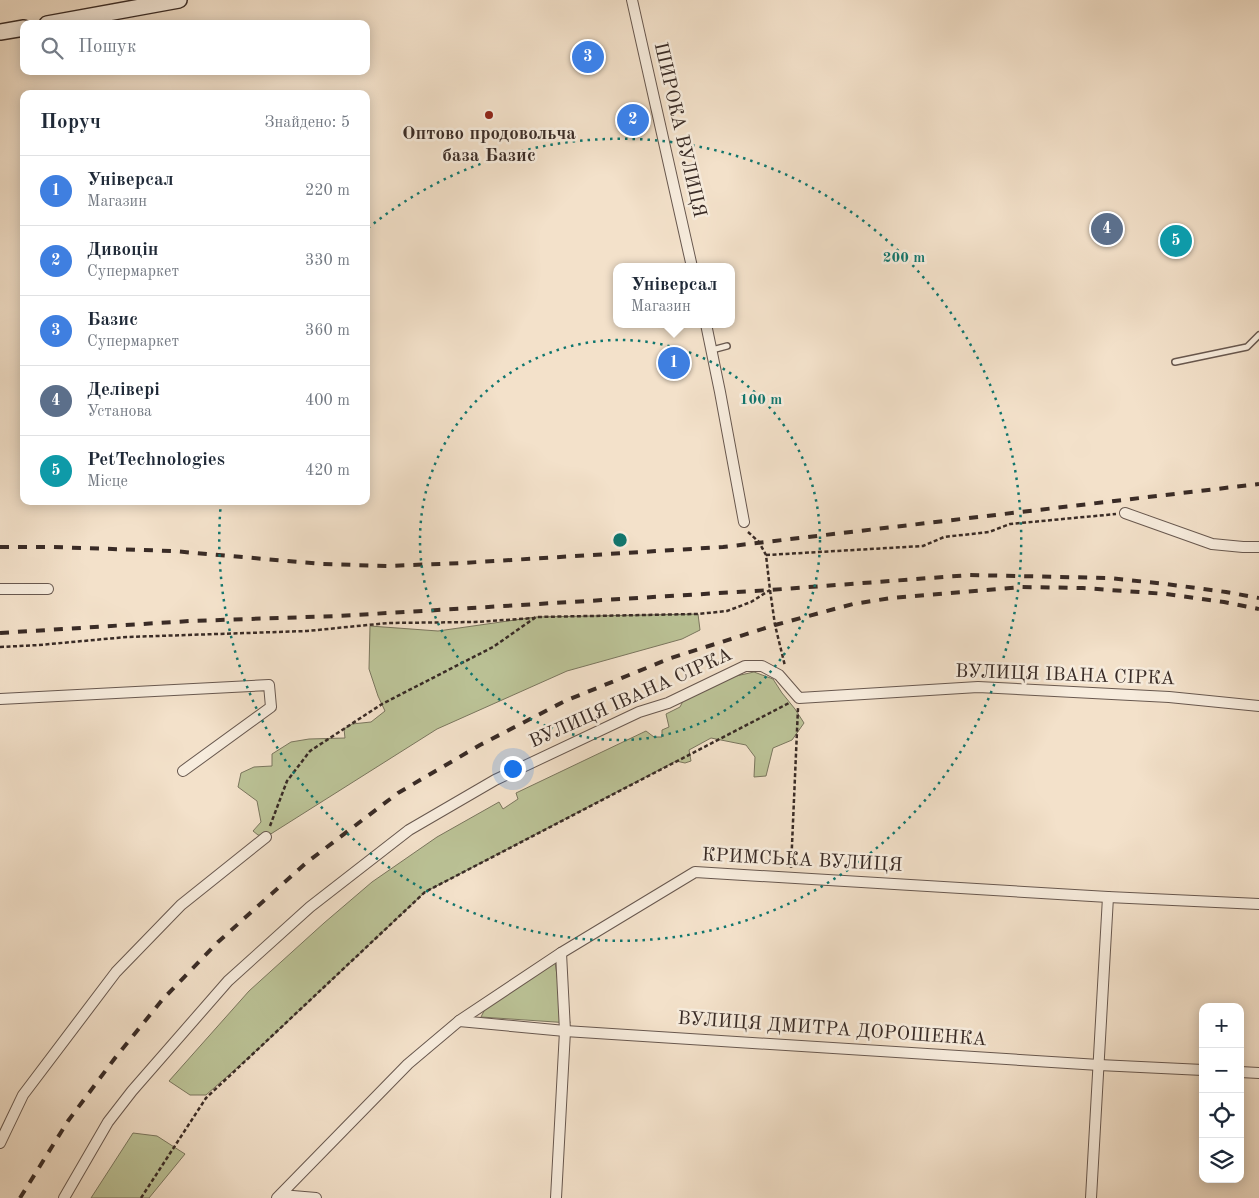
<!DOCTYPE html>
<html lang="uk">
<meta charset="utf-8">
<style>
body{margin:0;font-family:"Old Standard TT",serif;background:#f6f6f7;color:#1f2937}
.controls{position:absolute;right:15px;bottom:15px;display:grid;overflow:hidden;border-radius:10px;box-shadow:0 2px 12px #0003}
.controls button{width:45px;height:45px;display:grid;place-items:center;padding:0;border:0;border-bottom:1px solid #e0e1e3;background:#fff;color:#1f2937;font:25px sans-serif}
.you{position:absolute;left:512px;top:768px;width:18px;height:18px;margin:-12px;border:4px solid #fff;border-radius:50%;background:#1a73e8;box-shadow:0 0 0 8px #1a73e833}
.badge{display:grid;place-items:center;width:32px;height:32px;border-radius:50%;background:#8f2418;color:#fff;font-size:16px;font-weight:700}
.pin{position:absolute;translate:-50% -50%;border:2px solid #fff;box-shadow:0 1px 5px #0006}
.popup{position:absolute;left:613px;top:263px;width:122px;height:65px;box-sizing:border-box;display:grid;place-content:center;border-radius:10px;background:#fff;filter:drop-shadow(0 1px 4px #0005);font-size:16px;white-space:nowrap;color:#747a83}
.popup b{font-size:19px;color:#1f2937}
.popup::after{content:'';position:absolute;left:50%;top:100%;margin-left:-10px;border:10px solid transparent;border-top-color:#fff}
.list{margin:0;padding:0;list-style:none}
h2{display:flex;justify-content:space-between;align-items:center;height:65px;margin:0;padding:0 20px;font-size:21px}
h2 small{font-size:16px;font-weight:400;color:#747a83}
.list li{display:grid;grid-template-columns:32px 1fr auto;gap:15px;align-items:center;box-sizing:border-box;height:70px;padding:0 20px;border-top:1px solid #e0e1e3}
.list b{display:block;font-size:19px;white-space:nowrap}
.list p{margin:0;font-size:16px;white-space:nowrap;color:#747a83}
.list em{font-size:16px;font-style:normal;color:#747a83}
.icon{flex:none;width:28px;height:28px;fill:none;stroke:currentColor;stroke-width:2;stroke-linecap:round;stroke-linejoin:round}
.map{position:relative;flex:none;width:1259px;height:1198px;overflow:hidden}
.search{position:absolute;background:#fff;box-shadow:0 2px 12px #0003;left:20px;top:20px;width:350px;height:55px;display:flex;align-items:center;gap:12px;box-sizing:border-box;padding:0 18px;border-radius:10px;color:#747a83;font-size:19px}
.panel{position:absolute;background:#fff;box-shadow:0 2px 12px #0003;left:20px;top:90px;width:350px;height:415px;border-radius:10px}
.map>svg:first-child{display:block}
.green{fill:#bbc296;stroke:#7a765e}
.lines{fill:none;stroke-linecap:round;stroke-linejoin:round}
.lane-casing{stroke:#68584f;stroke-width:8}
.street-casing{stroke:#68584f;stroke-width:12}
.secondary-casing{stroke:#392b26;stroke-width:18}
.path{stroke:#392b26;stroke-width:2.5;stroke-dasharray:4 2.5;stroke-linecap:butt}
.lane{stroke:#f7ecdd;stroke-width:5}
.street{stroke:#f7ecdd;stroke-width:10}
.secondary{stroke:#f7ecdd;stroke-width:15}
.rail{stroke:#392b26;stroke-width:4;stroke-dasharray:9 9;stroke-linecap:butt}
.ring{fill:none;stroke:#0f766e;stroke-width:2.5;stroke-dasharray:2.5 5}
.poi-dot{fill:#8f2418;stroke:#f7ecdd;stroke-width:2}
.labels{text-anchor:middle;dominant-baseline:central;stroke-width:5;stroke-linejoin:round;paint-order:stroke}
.street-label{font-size:19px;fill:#392b26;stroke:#f7ecdd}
.poi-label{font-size:19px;font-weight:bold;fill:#392b26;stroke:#f7ecdd}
.centre{fill:#0f766e;stroke:#f7ecdd;stroke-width:2.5}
.ring-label{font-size:15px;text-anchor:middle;font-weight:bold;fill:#0f766e;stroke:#f7ecdd;stroke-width:5;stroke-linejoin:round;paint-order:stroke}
</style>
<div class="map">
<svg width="1259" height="1198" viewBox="0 0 1259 1198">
<rect width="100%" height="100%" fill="#f3e1ca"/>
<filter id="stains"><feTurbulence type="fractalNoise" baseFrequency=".004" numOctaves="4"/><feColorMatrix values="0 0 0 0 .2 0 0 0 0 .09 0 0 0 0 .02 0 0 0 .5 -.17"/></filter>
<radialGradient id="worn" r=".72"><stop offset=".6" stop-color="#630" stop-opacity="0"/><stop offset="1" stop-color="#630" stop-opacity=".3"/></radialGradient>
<g class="green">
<polygon points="698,614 700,630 682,639 567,671 437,729 266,837 258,835 253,831 261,822 257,801 238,787 241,773 254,767 272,766 272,754 291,742 309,739 345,738 344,729 352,724 371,722 385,711 378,696 369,669 370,626 438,631 536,617"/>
<polygon points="754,672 773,679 782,693 795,709 804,723 792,740 773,748 766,776 754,777 755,757 746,745 711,738 689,750 691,761 685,763 676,761 425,892 264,1044 206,1095 190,1095 169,1081 249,991 324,923 372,882 437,837 499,802 503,809 518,799 516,793 646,731 654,737 662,737 662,730 669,727 666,714 680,707 685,697 736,676"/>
<polygon points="555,962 559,989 566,1005 570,1023 481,1017 486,1007"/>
<polygon points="133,1133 157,1136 185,1154 149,1198 91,1198"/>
</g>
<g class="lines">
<defs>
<g id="lane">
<polyline points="712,350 727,346"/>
<polyline points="1175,362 1247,347 1259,335"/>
</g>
<g id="street">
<polyline points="632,0 692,267"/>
<polyline points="706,324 720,392 744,522"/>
<polyline points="1125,513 1212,544 1243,547 1259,547"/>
<polyline points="0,589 48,589"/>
<polyline points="0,699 269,685 271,707 183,771"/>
<polyline points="459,1021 565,1031 1099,1065 1203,1070"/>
<polyline points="1240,1072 1259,1073"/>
<polyline points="0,1143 23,1095 116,972 181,905 266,837"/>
<polyline points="281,1195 316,1198"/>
<polyline points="64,1198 108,1122 132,1091 228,981 310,907 409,830 495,780 639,712 668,703 745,666 762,666 779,675 799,698 978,687 1169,697 1259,706"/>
<polyline points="277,1198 408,1064 459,1021 561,953 695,872 1108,897 1259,904"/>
<polyline points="556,1198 565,1031 561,953"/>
<polyline points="1091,1198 1108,897"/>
</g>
<g id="secondary">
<polyline points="47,24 179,0"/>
<polyline points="0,32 24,28"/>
</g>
</defs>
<use href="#lane" class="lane-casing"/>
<use href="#street" class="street-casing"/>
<use href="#secondary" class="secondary-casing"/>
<g class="path">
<polyline points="748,532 759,542 766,555 770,590 775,625 785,666"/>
<polyline points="766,555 923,546 944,537 989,532 1010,524 1116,514"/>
<polyline points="0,647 39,645 127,637 307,631 388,623 475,622 535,618"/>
<polyline points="270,826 287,781 310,751 382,704 493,647 536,617 698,614 727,611 751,602 770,590"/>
<polyline points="791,868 798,708"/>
<polyline points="141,1198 206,1098 425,892 789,703"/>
</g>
<use href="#lane" class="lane"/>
<use href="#street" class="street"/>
<use href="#secondary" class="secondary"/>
<g class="rail">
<polyline points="0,547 52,547 173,551 322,564 388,566 462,563 723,547 1259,484"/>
<polyline points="0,633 190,621 338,616 770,590 970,575 1109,578 1166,584 1226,592 1259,598"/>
<polyline points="20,1198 68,1121 115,1058 163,999 218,942 306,863 398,793 480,745 565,701 671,658 775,625 853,604 891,598 1022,587 1083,588 1166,594 1224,602 1259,609"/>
</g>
</g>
<g class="ring">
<circle cx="620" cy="540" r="200"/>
<path d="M368 228A401 401 0 1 1 221 502"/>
</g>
<circle class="poi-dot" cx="489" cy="115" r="5"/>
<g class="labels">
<g class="street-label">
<text transform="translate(679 130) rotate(77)">ШИРОКА ВУЛИЦЯ</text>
<text transform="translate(1065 676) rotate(2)">ВУЛИЦЯ ІВАНА СІРКА</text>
<text transform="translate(631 699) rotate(-24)">ВУЛИЦЯ ІВАНА СІРКА</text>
<text transform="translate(802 861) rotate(3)">КРИМСЬКА ВУЛИЦЯ</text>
<text transform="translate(832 1030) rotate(4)">ВУЛИЦЯ ДМИТРА ДОРОШЕНКА</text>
</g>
<g class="poi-label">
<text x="489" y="134">Оптово продовольча<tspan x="489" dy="22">база Базис</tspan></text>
</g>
</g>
<circle cx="620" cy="540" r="8" class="centre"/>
<g class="ring-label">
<text x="904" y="262">200 m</text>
<text x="761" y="404">100 m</text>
</g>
<rect width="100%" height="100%" filter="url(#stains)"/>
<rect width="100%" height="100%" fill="url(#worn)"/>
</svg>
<div class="controls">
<button>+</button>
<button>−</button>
<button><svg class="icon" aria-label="locate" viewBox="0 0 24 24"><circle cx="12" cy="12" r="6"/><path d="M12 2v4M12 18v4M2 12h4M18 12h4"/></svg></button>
<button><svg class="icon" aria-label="layers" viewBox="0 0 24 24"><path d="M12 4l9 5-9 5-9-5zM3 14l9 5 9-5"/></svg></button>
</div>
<div class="you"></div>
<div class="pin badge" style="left:674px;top:363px;background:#3f7fe0">1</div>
<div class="popup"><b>Універсал</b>Магазин</div>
<div class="pin badge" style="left:633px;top:120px;background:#3f7fe0">2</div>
<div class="pin badge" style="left:588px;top:57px;background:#3f7fe0">3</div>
<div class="pin badge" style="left:1107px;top:229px;background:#5c6f8a">4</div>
<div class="pin badge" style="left:1176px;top:241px;background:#0f9aa8">5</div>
<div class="search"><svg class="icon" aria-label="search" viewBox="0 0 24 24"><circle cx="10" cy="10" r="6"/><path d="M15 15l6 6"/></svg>Пошук</div>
<section class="panel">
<h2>Поруч<small>Знайдено: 5</small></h2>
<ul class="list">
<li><span class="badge" style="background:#3f7fe0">1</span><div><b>Універсал</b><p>Магазин</p></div><em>220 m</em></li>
<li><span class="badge" style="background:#3f7fe0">2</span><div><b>Дивоцін</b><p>Супермаркет</p></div><em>330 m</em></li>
<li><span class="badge" style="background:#3f7fe0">3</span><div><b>Базис</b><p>Супермаркет</p></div><em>360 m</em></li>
<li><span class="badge" style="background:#5c6f8a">4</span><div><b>Делівері</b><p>Установа</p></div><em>400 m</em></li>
<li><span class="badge" style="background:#0f9aa8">5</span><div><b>PetTechnologies</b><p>Місце</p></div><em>420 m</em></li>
</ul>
</section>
</div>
